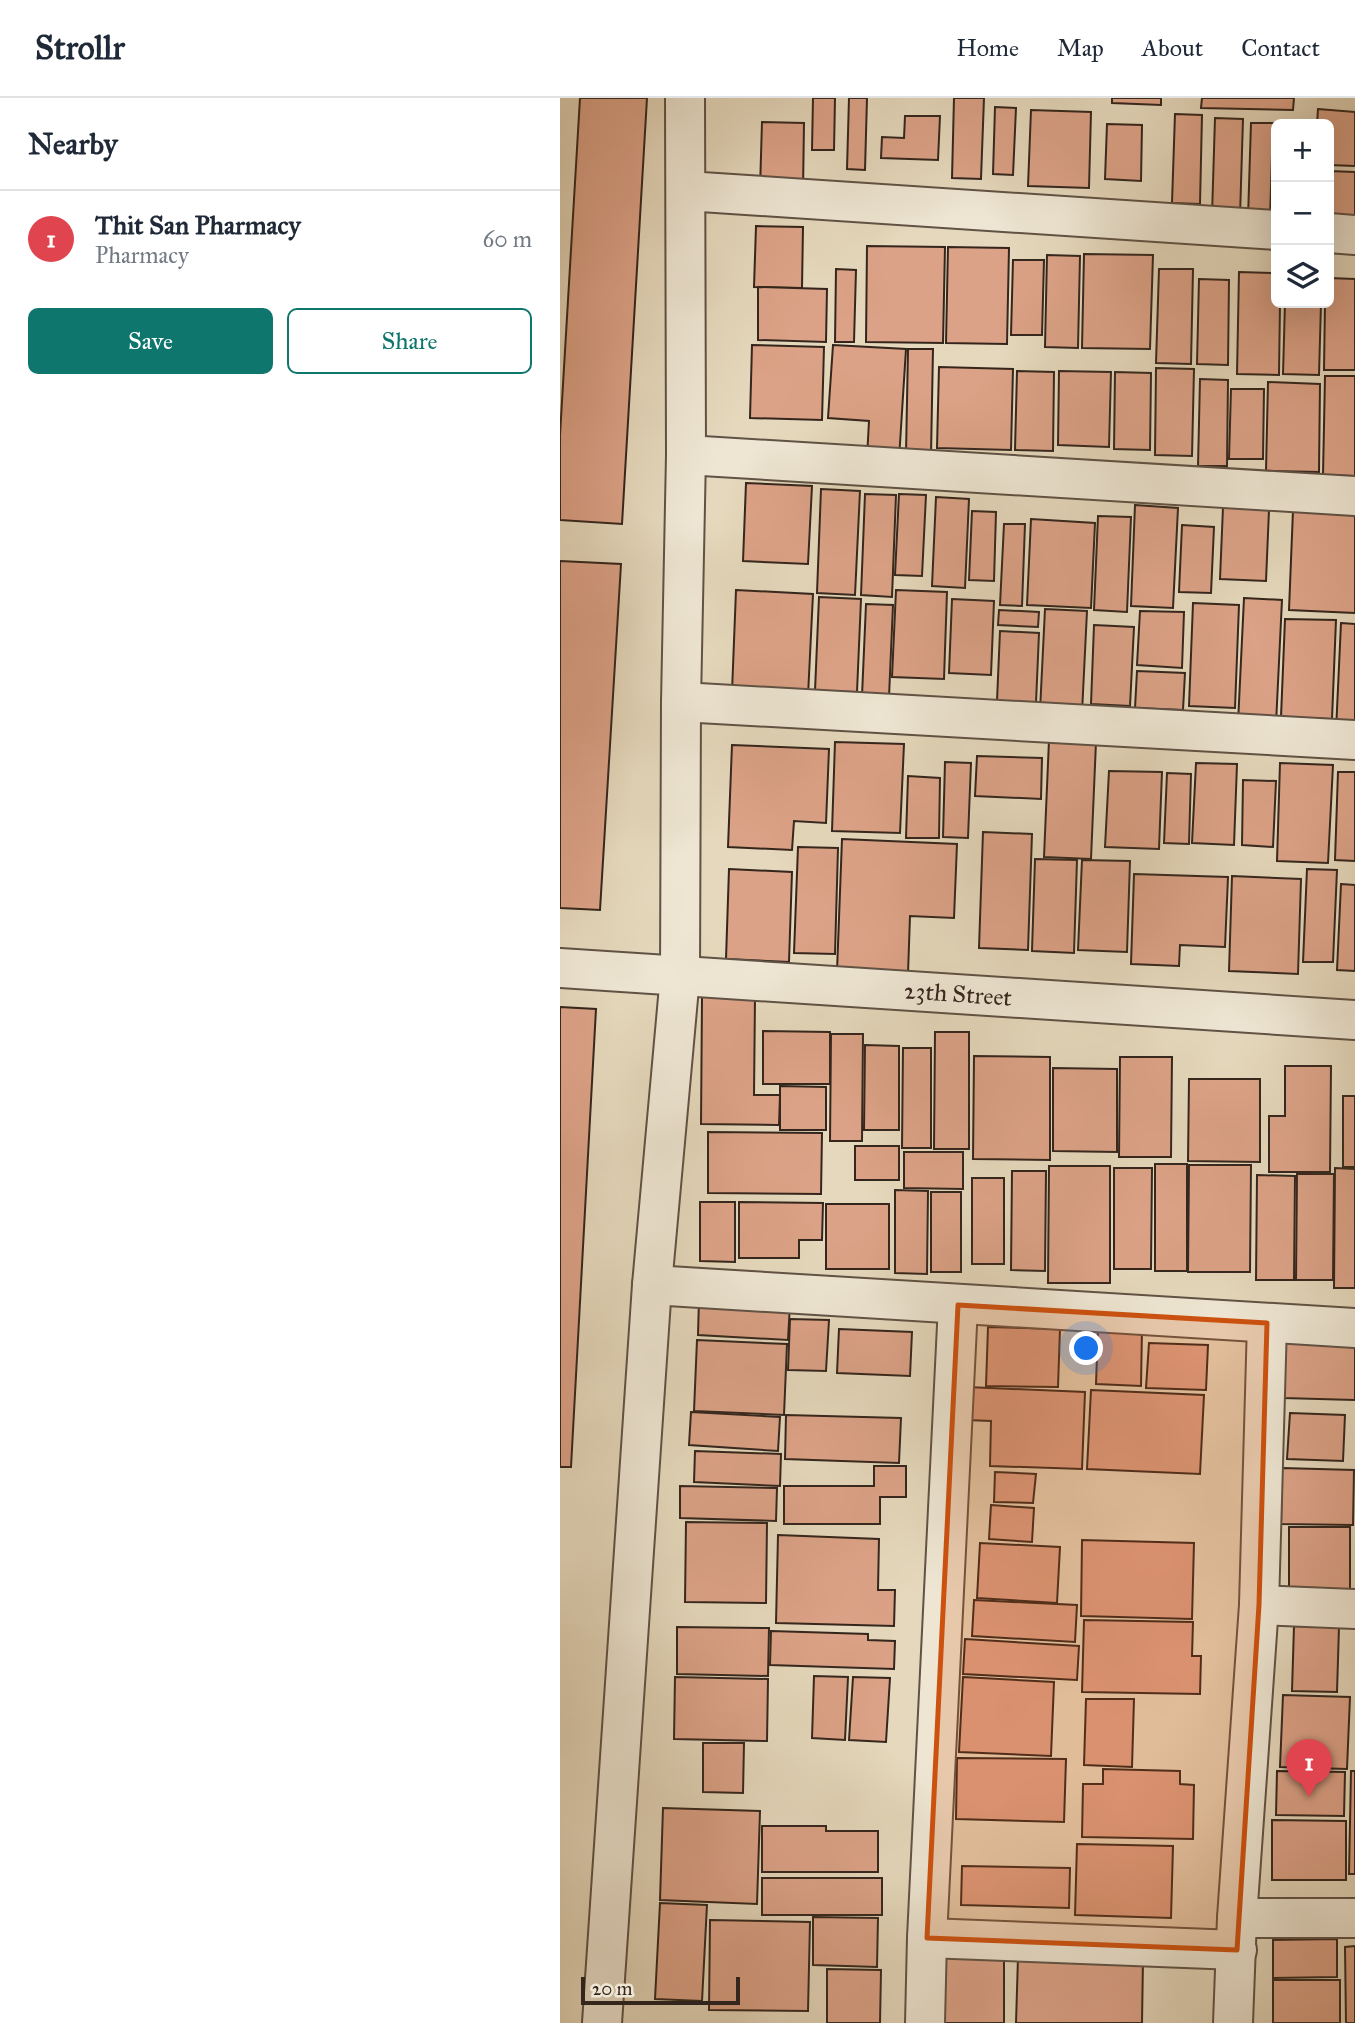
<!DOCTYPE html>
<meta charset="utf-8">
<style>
body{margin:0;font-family:"IM FELL Great Primer",serif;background:#f2f2f3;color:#1f2937}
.controls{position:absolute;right:21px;top:21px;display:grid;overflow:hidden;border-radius:10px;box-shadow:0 7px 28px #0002}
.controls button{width:63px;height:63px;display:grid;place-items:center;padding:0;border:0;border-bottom:2px solid #e0e1e3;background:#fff;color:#1f2937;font:35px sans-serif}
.scale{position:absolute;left:21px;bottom:18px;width:159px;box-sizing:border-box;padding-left:7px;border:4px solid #34261d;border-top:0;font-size:19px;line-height:24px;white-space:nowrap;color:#34261d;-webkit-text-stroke:5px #eee6d3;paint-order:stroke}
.you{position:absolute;left:527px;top:1251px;width:24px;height:24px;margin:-18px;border:5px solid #fff;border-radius:50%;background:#1a73e8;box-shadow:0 0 0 10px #1a73e833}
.badge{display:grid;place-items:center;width:46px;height:46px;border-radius:50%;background:#0f766e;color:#fff;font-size:23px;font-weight:700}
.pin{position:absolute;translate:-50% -58px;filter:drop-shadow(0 2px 4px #0008)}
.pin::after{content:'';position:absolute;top:37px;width:24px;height:21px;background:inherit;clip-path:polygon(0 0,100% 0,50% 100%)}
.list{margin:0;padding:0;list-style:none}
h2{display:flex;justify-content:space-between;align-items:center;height:91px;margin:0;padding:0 28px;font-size:30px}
h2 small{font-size:23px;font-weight:400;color:#747a83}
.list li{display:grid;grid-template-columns:46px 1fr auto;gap:21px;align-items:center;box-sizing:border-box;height:98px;padding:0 28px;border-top:2px solid #e0e1e3}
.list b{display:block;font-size:26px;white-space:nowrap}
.list p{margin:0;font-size:23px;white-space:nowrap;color:#747a83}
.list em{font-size:23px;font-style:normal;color:#747a83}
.actions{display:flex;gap:14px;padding:21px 28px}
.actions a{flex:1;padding:16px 0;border:2px solid #0f766e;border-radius:10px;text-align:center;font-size:24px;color:#0f766e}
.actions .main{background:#0f766e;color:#fff}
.icon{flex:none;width:38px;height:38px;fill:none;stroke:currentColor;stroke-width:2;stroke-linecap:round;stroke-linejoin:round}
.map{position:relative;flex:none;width:795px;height:1925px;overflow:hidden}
header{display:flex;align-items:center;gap:42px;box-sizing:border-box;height:98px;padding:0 35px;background:#fff;border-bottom:2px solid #e0e1e3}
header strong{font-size:33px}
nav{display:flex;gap:38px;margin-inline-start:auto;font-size:24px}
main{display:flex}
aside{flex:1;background:#fff}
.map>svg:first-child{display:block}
.building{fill:#dca287;stroke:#34261d;stroke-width:2}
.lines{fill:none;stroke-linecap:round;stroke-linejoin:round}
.minor-casing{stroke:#605245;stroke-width:42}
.minor{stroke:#eee6d3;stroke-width:38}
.marked{fill:#cd510f;fill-opacity:0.2;stroke:#cd510f;stroke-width:5;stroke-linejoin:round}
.labels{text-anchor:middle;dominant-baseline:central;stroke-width:5;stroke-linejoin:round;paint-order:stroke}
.street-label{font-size:24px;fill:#34261d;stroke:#eee6d3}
</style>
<header>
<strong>Strollr</strong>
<nav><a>Home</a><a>Map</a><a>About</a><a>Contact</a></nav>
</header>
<main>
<aside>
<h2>Nearby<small></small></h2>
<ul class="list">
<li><span class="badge" style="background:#e0444e">1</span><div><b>Thit San Pharmacy</b><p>Pharmacy</p></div><em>60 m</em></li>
</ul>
<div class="actions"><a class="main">Save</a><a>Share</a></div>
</aside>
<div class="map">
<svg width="795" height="1925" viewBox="0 0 795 1925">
<rect width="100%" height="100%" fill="#e5d8bc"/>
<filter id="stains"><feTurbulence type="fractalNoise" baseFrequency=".00286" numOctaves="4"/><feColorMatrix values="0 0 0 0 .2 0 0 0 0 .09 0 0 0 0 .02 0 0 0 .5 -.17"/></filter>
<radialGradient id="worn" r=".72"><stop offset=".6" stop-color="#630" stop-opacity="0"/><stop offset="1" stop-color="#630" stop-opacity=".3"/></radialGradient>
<g class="building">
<polygon points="20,0 87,0 62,426 0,422 0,337"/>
<polygon points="253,0 275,0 274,52 252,52"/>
<polygon points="289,0 307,0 305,72 287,71"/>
<polygon points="394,0 424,0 421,81 392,80"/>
<polygon points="552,0 601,0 601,7 552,5"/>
<polygon points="642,0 734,0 733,12 641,10"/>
<polygon points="435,9 456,10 453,77 433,76"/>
<polygon points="758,11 795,14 795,68 769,67 769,26 757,26"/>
<polygon points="471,12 531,14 529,90 468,88"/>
<polygon points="615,16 642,17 640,106 612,105"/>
<polygon points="345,18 380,18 378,62 321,60 322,39 344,40"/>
<polygon points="655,20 683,21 680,118 652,117"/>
<polygon points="202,24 244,25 243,92 200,91"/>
<polygon points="691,25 713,25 710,120 688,120"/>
<polygon points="547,26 582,27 581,83 545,81"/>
<polygon points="769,73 795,74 795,127 769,126"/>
<polygon points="196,128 243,129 242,190 194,189"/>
<polygon points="307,148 385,149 383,245 306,244"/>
<polygon points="388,149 449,150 447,246 386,245"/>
<polygon points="524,156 593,157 590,251 522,250"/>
<polygon points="487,157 520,158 518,250 485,249"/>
<polygon points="453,162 484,162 482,237 451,237"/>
<polygon points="276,171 296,172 294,244 275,244"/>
<polygon points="599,171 633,171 631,266 596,265"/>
<polygon points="679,174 716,175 716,205 720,205 719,277 677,276"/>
<polygon points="769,180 795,181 795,272 764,272 765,205 769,205"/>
<polygon points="639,181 669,182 668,267 637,266"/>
<polygon points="198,189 267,191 266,244 198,242"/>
<polygon points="725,205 761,205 759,277 723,276"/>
<polygon points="192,247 264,249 262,322 190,320"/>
<polygon points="273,247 346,251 339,361 307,360 309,323 268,320"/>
<polygon points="348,251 373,251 371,357 346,356"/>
<polygon points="379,269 453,271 451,352 377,350"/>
<polygon points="596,270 634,271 632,358 595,357"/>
<polygon points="457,273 494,274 493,353 455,352"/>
<polygon points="499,273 551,274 549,349 498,347"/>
<polygon points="555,274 591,275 590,352 554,351"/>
<polygon points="765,278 795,278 795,378 763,377"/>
<polygon points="640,281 668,282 667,368 638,368"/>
<polygon points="708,284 760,286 759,374 706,373"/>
<polygon points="671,291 704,291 703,361 669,361"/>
<polygon points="186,385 252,388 248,466 183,463"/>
<polygon points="261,391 300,393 295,497 257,495"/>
<polygon points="305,396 336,397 332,499 301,497"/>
<polygon points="339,396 366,397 362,478 335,477"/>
<polygon points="376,399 409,401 405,490 372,488"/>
<polygon points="575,407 618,410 613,510 571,508"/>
<polygon points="663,409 709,412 706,483 660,481"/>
<polygon points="733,412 795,415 795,515 729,512"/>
<polygon points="412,413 436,414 434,483 409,482"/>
<polygon points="538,418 571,419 567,514 534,512"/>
<polygon points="471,421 535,425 531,510 467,507"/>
<polygon points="444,426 465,426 462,508 440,507"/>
<polygon points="622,427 654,429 651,495 619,494"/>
<polygon points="0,463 61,466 40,812 0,810"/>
<polygon points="176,492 253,496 248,598 172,594"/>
<polygon points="336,492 387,494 384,581 332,579"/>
<polygon points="259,499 301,501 297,594 255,593"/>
<polygon points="684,500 722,502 716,626 678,625"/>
<polygon points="392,501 434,503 431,577 389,575"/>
<polygon points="633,505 679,507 675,610 629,608"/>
<polygon points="306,506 333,507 329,599 302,598"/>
<polygon points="485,511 527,513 522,615 480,613"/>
<polygon points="439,512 479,514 478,529 438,527"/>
<polygon points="580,513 624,514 622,570 577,567"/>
<polygon points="725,521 776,522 772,621 721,619"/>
<polygon points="781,525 795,526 795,634 776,633"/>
<polygon points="534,527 574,529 570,608 531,606"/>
<polygon points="440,533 479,535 476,605 437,603"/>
<polygon points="577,573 625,575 623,612 575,610"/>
<polygon points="489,642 536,644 531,761 484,759"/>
<polygon points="275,644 344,646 340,735 272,733"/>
<polygon points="172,647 269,651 266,725 234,723 232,752 168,749"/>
<polygon points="417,658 482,660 481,701 415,698"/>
<polygon points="385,664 411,665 408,740 383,739"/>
<polygon points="636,665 677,666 674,747 632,745"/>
<polygon points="720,665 773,667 768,765 717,763"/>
<polygon points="549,673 602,674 599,751 545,749"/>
<polygon points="778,674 795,674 795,763 775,762"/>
<polygon points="607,675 631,676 629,746 604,745"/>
<polygon points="348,678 380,680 379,740 346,740"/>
<polygon points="683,682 716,683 713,749 682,747"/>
<polygon points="423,734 472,736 468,852 419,850"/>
<polygon points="282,741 397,746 394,820 350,818 348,876 277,873"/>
<polygon points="238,749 278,750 275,856 234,855"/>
<polygon points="475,761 517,762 514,855 472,853"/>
<polygon points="522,762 570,763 567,854 518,852"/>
<polygon points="169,771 232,774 229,864 166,861"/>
<polygon points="747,771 777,772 773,864 743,864"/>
<polygon points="574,776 668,779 665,849 620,847 619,868 571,866"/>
<polygon points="672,778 741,781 738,876 669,873"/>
<polygon points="781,786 795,787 795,873 777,872"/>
<polygon points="142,899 195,899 194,997 220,997 219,1027 141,1026"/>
<polygon points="0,909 36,911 11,1369 0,1369"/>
<polygon points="203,933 270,934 270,986 203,986"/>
<polygon points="375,934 409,934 409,1051 374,1051"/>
<polygon points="271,936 303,936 302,1043 270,1043"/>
<polygon points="305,947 339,948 339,1032 304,1032"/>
<polygon points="343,950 371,950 371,1050 342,1050"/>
<polygon points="414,958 490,959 490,1062 413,1061"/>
<polygon points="560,959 612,959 611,1059 559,1059"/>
<polygon points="725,968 771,968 770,1074 709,1074 709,1018 725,1018"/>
<polygon points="493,970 557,971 557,1054 493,1053"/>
<polygon points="629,981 700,981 700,1064 628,1063"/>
<polygon points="220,988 266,989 266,1032 220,1032"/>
<rect x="783" y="998" width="12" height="71"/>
<polygon points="148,1034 262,1035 261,1096 148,1095"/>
<rect x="295" y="1048" width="44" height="34"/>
<polygon points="344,1054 403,1054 403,1091 344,1090"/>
<rect x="595" y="1066" width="32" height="107"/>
<polygon points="629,1067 691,1067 690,1174 628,1174"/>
<polygon points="489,1068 550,1068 550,1185 488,1185"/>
<polygon points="554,1070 592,1070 591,1171 554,1171"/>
<polygon points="775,1070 795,1071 795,1190 774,1190"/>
<polygon points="452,1073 486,1073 485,1173 451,1172"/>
<polygon points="737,1076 774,1076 773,1182 736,1182"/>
<polygon points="697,1077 735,1078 734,1182 696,1182"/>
<rect x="412" y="1080" width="32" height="86"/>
<polygon points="335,1092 368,1093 367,1176 335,1175"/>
<rect x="371" y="1094" width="30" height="80"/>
<polygon points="140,1104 175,1104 175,1164 140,1163"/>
<polygon points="179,1104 263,1105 262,1142 239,1142 239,1160 179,1160"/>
<rect x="266" y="1106" width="63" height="65"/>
<polygon points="139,1201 230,1206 228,1242 138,1237"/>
<polygon points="230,1221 269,1222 266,1273 228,1272"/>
<polygon points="428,1229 500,1231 498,1289 426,1288"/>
<polygon points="538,1229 582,1230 581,1288 536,1286"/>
<polygon points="279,1231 352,1234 350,1278 277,1275"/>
<polygon points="724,1236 795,1239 795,1302 723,1300"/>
<polygon points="137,1242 227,1246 224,1317 134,1313"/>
<polygon points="589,1245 648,1247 646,1292 586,1290"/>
<polygon points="407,1289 525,1294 522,1371 430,1368 431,1323 406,1322"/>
<polygon points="531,1292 644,1297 640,1376 527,1371"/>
<polygon points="131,1314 220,1319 218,1353 129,1347"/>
<polygon points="730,1315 785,1317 783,1363 727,1361"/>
<polygon points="226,1317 341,1320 339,1365 225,1361"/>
<polygon points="135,1353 221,1356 220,1388 134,1384"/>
<polygon points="314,1368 346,1368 346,1399 320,1399 320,1426 224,1426 224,1388 314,1388"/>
<polygon points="722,1370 794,1372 793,1427 721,1426"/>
<polygon points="435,1374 476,1376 473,1405 434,1404"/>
<polygon points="120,1388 217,1390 216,1423 120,1420"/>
<polygon points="431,1407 474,1410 472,1444 429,1441"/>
<polygon points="126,1424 207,1425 206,1505 125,1504"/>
<rect x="729" y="1429" width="61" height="63"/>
<polygon points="218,1437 319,1441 318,1492 335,1492 334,1528 216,1525"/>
<polygon points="522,1442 634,1445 632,1521 521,1518"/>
<polygon points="420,1445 500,1449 497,1505 417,1500"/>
<polygon points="414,1502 517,1507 515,1544 412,1538"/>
<polygon points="524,1522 633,1524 632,1558 641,1558 640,1596 522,1594"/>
<polygon points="734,1528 779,1529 777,1594 732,1593"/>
<polygon points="117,1529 209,1530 208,1578 117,1576"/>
<polygon points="211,1533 308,1536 308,1542 335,1543 334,1571 210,1567"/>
<polygon points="405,1541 519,1548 517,1582 403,1576"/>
<polygon points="254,1578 288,1579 285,1642 252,1640"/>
<polygon points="115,1579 208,1581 207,1643 114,1641"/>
<polygon points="293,1579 330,1580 326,1644 289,1642"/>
<polygon points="403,1579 494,1584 491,1658 399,1654"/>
<polygon points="723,1597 790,1599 787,1671 720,1669"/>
<polygon points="526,1601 574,1601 572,1669 524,1667"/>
<polygon points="143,1645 184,1645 183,1695 143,1694"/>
<polygon points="397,1660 506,1661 504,1724 396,1721"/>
<polygon points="543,1671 620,1673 620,1686 634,1687 633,1741 522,1739 523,1686 543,1686"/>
<polygon points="717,1673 785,1674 784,1718 716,1717"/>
<polygon points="791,1673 795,1673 795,1776 789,1776"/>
<polygon points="103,1710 200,1713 197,1806 100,1802"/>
<polygon points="712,1722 786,1723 786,1782 712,1782"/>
<polygon points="202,1728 266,1728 266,1733 318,1733 318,1774 202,1774"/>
<polygon points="517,1746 613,1748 611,1820 515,1817"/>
<polygon points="402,1768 510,1770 509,1810 401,1807"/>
<rect x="202" y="1780" width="120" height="37"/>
<polygon points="100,1805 147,1807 142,1903 95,1901"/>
<polygon points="253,1819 318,1820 317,1869 253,1867"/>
<polygon points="150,1822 250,1824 248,1913 149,1912"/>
<polygon points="777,1841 777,1879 713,1880 713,1842"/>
<polygon points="380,1848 444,1849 444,1925 379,1925"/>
<polygon points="795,1848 795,1925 786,1925 785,1849"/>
<polygon points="458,1859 583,1861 582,1925 456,1925"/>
<polygon points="267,1871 321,1872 320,1925 267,1925"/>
<rect x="713" y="1882" width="67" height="43"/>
</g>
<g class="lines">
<defs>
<g id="minor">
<polyline points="126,93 716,132"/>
<polyline points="769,135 795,137"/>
<polyline points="126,357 795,398"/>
<polyline points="121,604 795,642"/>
<polyline points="0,870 795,922"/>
<polyline points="92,1187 795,1230"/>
<polyline points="699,1507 795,1511"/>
<polyline points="677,1820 795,1820"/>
<polyline points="367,1840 677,1852"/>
<polyline points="42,1925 92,1187 120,878 121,604 126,357 125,0"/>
<polyline points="365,1925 367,1840 398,1207"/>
<polyline points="673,1925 677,1820 699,1507 707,1225"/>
</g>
</defs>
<use href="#minor" class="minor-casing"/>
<use href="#minor" class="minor"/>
</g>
<path class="marked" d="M 398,1207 L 707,1225 L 699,1507 L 677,1852 L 367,1840 Z"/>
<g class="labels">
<g class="street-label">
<text transform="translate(398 896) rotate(4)">23th Street</text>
</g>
</g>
<rect width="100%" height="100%" filter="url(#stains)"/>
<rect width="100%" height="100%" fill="url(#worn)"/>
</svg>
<div class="controls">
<button>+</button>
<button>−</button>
<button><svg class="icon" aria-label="layers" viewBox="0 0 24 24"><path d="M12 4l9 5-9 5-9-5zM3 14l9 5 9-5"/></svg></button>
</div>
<div class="scale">20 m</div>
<div class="you"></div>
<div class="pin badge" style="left:749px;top:1699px;background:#e0444e">1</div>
</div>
</main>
